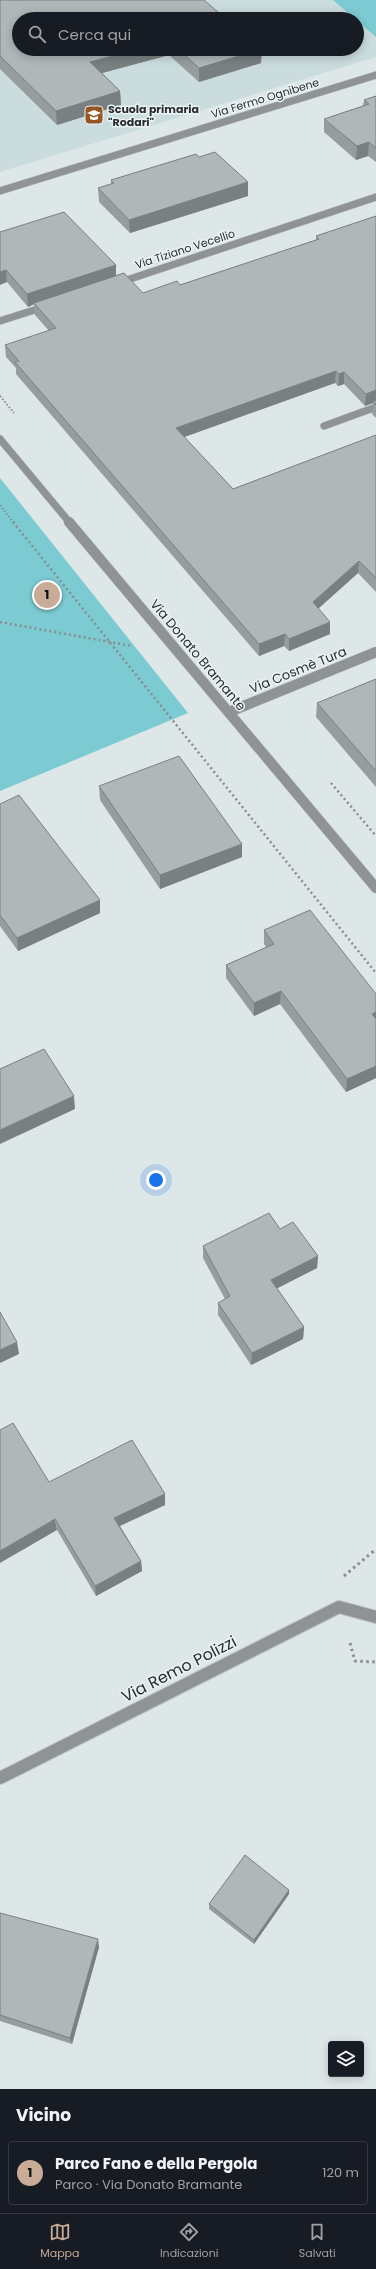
<!DOCTYPE html>
<html lang="it">
<meta charset="utf-8">
<style>
body{margin:0;font-family:Poppins,sans-serif;background:#20242c;color:#f1f3f6}
.controls{position:absolute;right:12px;bottom:12px;display:grid;overflow:hidden;border-radius:4px;box-shadow:0 2px 10px #0003}
.controls button{width:36px;height:36px;display:grid;place-items:center;padding:0;border:0;border-bottom:1px solid #363941;background:#171b24;color:#f1f3f6;font:20px sans-serif}
.you{position:absolute;left:156px;top:1180px;width:14px;height:14px;margin:-10px;border:3px solid #fff;border-radius:50%;background:#1a73e8;box-shadow:0 0 0 6px #1a73e833}
.badge{display:grid;place-items:center;width:26px;height:26px;border-radius:50%;background:#c8ac97;color:#111;font-size:13px;font-weight:700}
.pin{position:absolute;translate:-50% -50%;border:2px solid #fff;box-shadow:0 1px 4px #0006}
.list{margin:0;padding:0;list-style:none}
h2{display:flex;justify-content:space-between;align-items:center;height:52px;margin:0;padding:0 16px;font-size:17px}
h2 small{font-size:13px;font-weight:400;color:#9ea1a6}
.list li{display:grid;grid-template-columns:26px 1fr auto;gap:12px;align-items:center;box-sizing:border-box;height:64px;margin:0 8px 8px;padding:0 8px;border:1px solid #363941;border-radius:4px}
.list b{display:block;font-size:15px;white-space:nowrap}
.list p{margin:0;font-size:13px;white-space:nowrap;color:#9ea1a6}
.list em{font-size:13px;font-style:normal;color:#9ea1a6}
.icon{flex:none;width:22px;height:22px;fill:none;stroke:currentColor;stroke-width:2;stroke-linecap:round;stroke-linejoin:round}
.map{position:relative;flex:none;width:376px;height:2089px;overflow:hidden}
.search{position:absolute;background:#171b24;box-shadow:0 2px 10px #0003;left:12px;right:12px;top:12px;height:44px;display:flex;align-items:center;gap:10px;box-sizing:border-box;padding:0 14px;border-radius:22px;color:#9ea1a6;font-size:15px}
.sheet{height:124px;background:#171b24}
nav{display:flex;justify-content:space-around;align-items:center;box-sizing:border-box;height:56px;border-top:1px solid #363941;background:#171b24;font-size:11px;color:#9ea1a6}
nav a{display:grid;justify-items:center;gap:2px}
nav .on{color:#c8ac97}
.map>svg:first-child{display:block}
.built{fill:#cadcde}
.green{fill:#7ccad2}
.lines{fill:none;stroke-linecap:round;stroke-linejoin:round}
.street-far2-casing{stroke:#bac2c3;stroke-width:8}
.street-far1-casing{stroke:#bac2c3;stroke-width:11}
.street-casing{stroke:#bac2c3;stroke-width:14}
.path-far2{stroke:#888e8e;stroke-width:2;stroke-dasharray:1.5 2;stroke-linecap:butt}
.path-far1{stroke:#888e8e;stroke-width:2.5;stroke-dasharray:2 3;stroke-linecap:butt}
.path{stroke:#888e8e;stroke-width:3;stroke-dasharray:2.5 3.5;stroke-linecap:butt}
.street-far2{stroke:#8f9393;stroke-width:7}
.street-far1{stroke:#8f9393;stroke-width:10}
.street{stroke:#8f9393;stroke-width:12}
.wall{fill:#969d9e}
.shaded-wall{fill:#7a8081}
.building{fill:#afb7b8;stroke:#7a8081}
.labels{text-anchor:middle;dominant-baseline:central;stroke-width:3;stroke-linejoin:round;paint-order:stroke}
.far-street-label{font-size:11px;fill:#2a2d2d;stroke:#ebf4f5}
.far-poi-label{font-size:11px;font-weight:bold;fill:#2a2d2d;stroke:#ebf4f5;text-anchor:start}
.street-label{font-size:13px;fill:#2a2d2d;stroke:#ebf4f5}
.near-street-label{font-size:16px;fill:#2a2d2d;stroke:#ebf4f5}
</style>
<div class="map">
<svg width="376" height="2089" viewBox="0 0 376 2089">
<rect width="100%" height="100%" fill="#dee7e8"/>
<polygon class="built" points="0,0 333,0 355,19 19,19 19,49 357,49 357,21 376,37 376,57 0,172"/>
<g class="green">
<polygon points="333,0 376,0 376,37"/>
<polygon points="0,478 188,713 0,791"/>
</g>
<g class="lines">
<defs>
<g id="street-far2">
<polyline points="0,191 376,75"/>
<polyline points="118,283 376,197"/>
<polyline points="0,321 47,306"/>
<polyline points="324,426 376,407"/>
<polyline points="0,439 70,523"/>
</g>
<g id="street-far1">
<polyline points="69,522 376,888"/>
<polyline points="229,712 376,652"/>
</g>
<polyline id="street" points="0,1778 339,1607 376,1617"/>
</defs>
<use href="#street-far2" class="street-far2-casing"/>
<use href="#street-far1" class="street-far1-casing"/>
<use href="#street" class="street-casing"/>
<g class="path-far2">
<polyline points="0,396 14,413"/>
<polyline points="0,505 14,523"/>
</g>
<g class="path-far1">
<polyline points="13,522 376,973"/>
<polyline points="0,622 132,646"/>
<polyline points="331,783 376,836"/>
</g>
<g class="path">
<polyline points="344,1576 376,1549"/>
<polyline points="350,1643 355,1661 376,1662"/>
</g>
<use href="#street-far2" class="street-far2"/>
<use href="#street-far1" class="street-far1"/>
<use href="#street" class="street"/>
</g>
<g class="wall">
<polygon points="0,0 19,49 261,49 261,63 199,82 169,55 102,73 120,91 121,105 57,125 0,69"/>
<polygon points="376,96 376,162 368,156 356,160 324,132 324,119 363,106 364,100"/>
<polygon points="199,157 248,182 248,196 130,233 99,202 98,188 111,184 111,180"/>
<polygon points="376,216 376,418 372,414 373,403 365,406 344,384 338,386 335,383 184,437 233,489 376,435 376,592 358,573 318,609 330,634 289,651 284,646 259,656 16,374 16,368 6,357 5,345 49,331 35,315 34,304 28,307 7,282 0,232 116,276 143,293 180,285 316,240 316,236"/>
<polygon points="376,679 376,787 316,717 317,703"/>
<polygon points="99,786 242,857 160,889 100,800"/>
<polygon points="0,804 100,900 100,913 18,951 0,926"/>
<polygon points="264,930 376,994 376,1078 346,1092 280,1004 254,1016 226,978 226,965 266,947 264,944"/>
<polygon points="280,1229 318,1256 317,1268 277,1288 304,1327 303,1339 251,1365 218,1315 218,1303 225,1299 203,1258 203,1246"/>
<polygon points="49,1482 165,1494 165,1505 120,1526 141,1561 142,1571 96,1596 57,1530"/>
<polygon points="289,1894 254,1944 209,1909 209,1904"/>
<polygon points="0,1913 99,1947 72,2044 0,2021"/>
</g>
<g class="shaded-wall">
<polygon points="139,49 169,49 169,55 91,76 90,62"/>
<polygon points="262,49 261,63 199,82 199,68"/>
<polygon points="120,91 121,105 57,125 56,111"/>
<polygon points="369,142 368,156 356,160 357,146"/>
<polygon points="248,182 248,196 130,233 129,220"/>
<polygon points="116,265 116,277 34,303 34,304 28,307 27,294"/>
<polygon points="6,270 7,282 0,285 0,272"/>
<polygon points="336,371 335,383 176,440 176,428"/>
<polygon points="344,372 344,384 338,386 339,374"/>
<polygon points="376,390 376,402 373,402 373,403 365,406 366,394"/>
<polygon points="359,561 358,573 312,614 313,602"/>
<polygon points="330,622 330,634 289,651 289,639"/>
<polygon points="285,634 284,646 259,656 259,644"/>
<polygon points="242,844 242,857 160,889 160,875"/>
<polygon points="100,900 100,913 18,951 17,938"/>
<polygon points="281,991 280,1004 254,1016 254,1003"/>
<polygon points="376,1012 376,1024 372,1014"/>
<polygon points="376,1066 376,1078 346,1092 347,1079"/>
<polygon points="74,1096 75,1109 0,1144 0,1130"/>
<polygon points="318,1256 317,1268 270,1292 271,1280"/>
<polygon points="304,1327 303,1339 251,1365 252,1353"/>
<polygon points="17,1342 19,1354 0,1363 0,1350"/>
<polygon points="165,1494 165,1505 115,1528 114,1518"/>
<polygon points="55,1519 57,1530 0,1563 0,1551"/>
<polygon points="141,1561 142,1571 96,1596 95,1586"/>
<polygon points="289,1890 289,1894 254,1944 254,1940"/>
<polygon points="98,1939 99,1947 72,2044 70,2038"/>
</g>
<g class="building">
<polygon points="0,0 204,0 226,19 19,19 19,49 139,49 90,62 120,91 56,111 0,56"/>
<polygon points="178,49 262,49 199,68"/>
<polygon points="376,96 376,148 369,142 357,146 324,119 369,104 364,100"/>
<polygon points="215,152 248,182 129,220 98,188 114,183 111,180 196,154 199,157"/>
<polygon points="64,212 116,265 27,294 6,270 0,272 0,232"/>
<polygon points="376,216 376,390 366,394 344,372 339,374 336,371 176,428 233,489 376,435 376,578 359,561 313,602 330,622 289,639 285,634 259,644 15,362 19,361 5,345 56,328 34,303 124,273 143,293 177,281 180,285 319,239 316,236"/>
<polygon points="376,400 376,405 373,402"/>
<polygon points="376,679 376,771 317,703"/>
<polygon points="179,756 242,844 160,875 99,786"/>
<polygon points="19,795 100,900 17,938 0,915 0,804"/>
<polygon points="310,910 376,994 376,1012 372,1014 376,1019 376,1066 347,1079 281,991 254,1003 226,965 274,944 264,930"/>
<polygon points="44,1049 74,1096 0,1130 0,1069"/>
<polygon points="269,1213 280,1229 293,1222 318,1256 271,1280 304,1327 252,1353 218,1303 230,1296 203,1246"/>
<polygon points="0,1312 17,1342 0,1350"/>
<polygon points="13,1423 49,1482 132,1440 165,1494 114,1518 141,1561 95,1586 55,1519 0,1551 0,1430"/>
<polygon points="245,1855 289,1890 254,1940 209,1904"/>
<polygon points="0,1913 98,1939 70,2038 0,2015"/>
</g>
<defs>
<symbol id="school-square" viewBox="-11 -11 22 22"><rect x="-9" y="-9" width="18" height="18" rx="4" fill="#975523" stroke="#ebf4f5"/><path d="M0-5L7-2L0 1L-7-2ZM-4 1L0 2.5L4 1V4Q0 6-4 4Z" fill="#fff"/></symbol>
</defs>
<g fill-rule="evenodd">
<use href="#school-square" x="83" y="104" width="22" height="22"/>
</g>
<g class="labels">
<g class="far-street-label">
<text transform="translate(265 98) rotate(-17)">Via Fermo Ognibene</text>
<text transform="translate(185 249) rotate(-18)">Via Tiziano Vecellio</text>
</g>
<g class="far-poi-label">
<text x="108" y="109">Scuola primaria<tspan x="108" dy="13">"Rodari"</tspan></text>
</g>
<g class="street-label">
<text transform="translate(198 655) rotate(50)">Via Donato Bramante</text>
<text transform="translate(298 670) rotate(-22)">Via Cosmè Tura</text>
</g>
<g class="near-street-label">
<text transform="translate(179 1669) rotate(-27)">Via Remo Polizzi</text>
</g>
</g>
</svg>
<div class="controls">
<button><svg class="icon" aria-label="layers" viewBox="0 0 24 24"><path d="M12 4l9 5-9 5-9-5zM3 14l9 5 9-5"/></svg></button>
</div>
<div class="you"></div>
<div class="pin badge" style="left:47px;top:595px">1</div>
<div class="search"><svg class="icon" aria-label="search" viewBox="0 0 24 24"><circle cx="10" cy="10" r="6"/><path d="M15 15l6 6"/></svg>Cerca qui</div>
</div>
<section class="sheet">
<h2>Vicino<small></small></h2>
<ul class="list">
<li><span class="badge">1</span><div><b>Parco Fano e della Pergola</b><p>Parco · Via Donato Bramante</p></div><em>120 m</em></li>
</ul>
</section>
<nav>
<a class="on"><svg class="icon" aria-label="map" viewBox="0 0 24 24"><path d="M3 6l6-2 6 2 6-2v14l-6 2-6-2-6 2zM9 4v14M15 6v14"/></svg>Mappa</a>
<a><svg class="icon" aria-label="directions" viewBox="0 0 24 24"><path d="M12 3l9 9-9 9-9-9zM9 14v-3h6M13 9l2 2-2 2"/></svg>Indicazioni</a>
<a><svg class="icon" aria-label="saved" viewBox="0 0 24 24"><path d="M7 4h10v16l-5-4-5 4z"/></svg>Salvati</a>
</nav>
